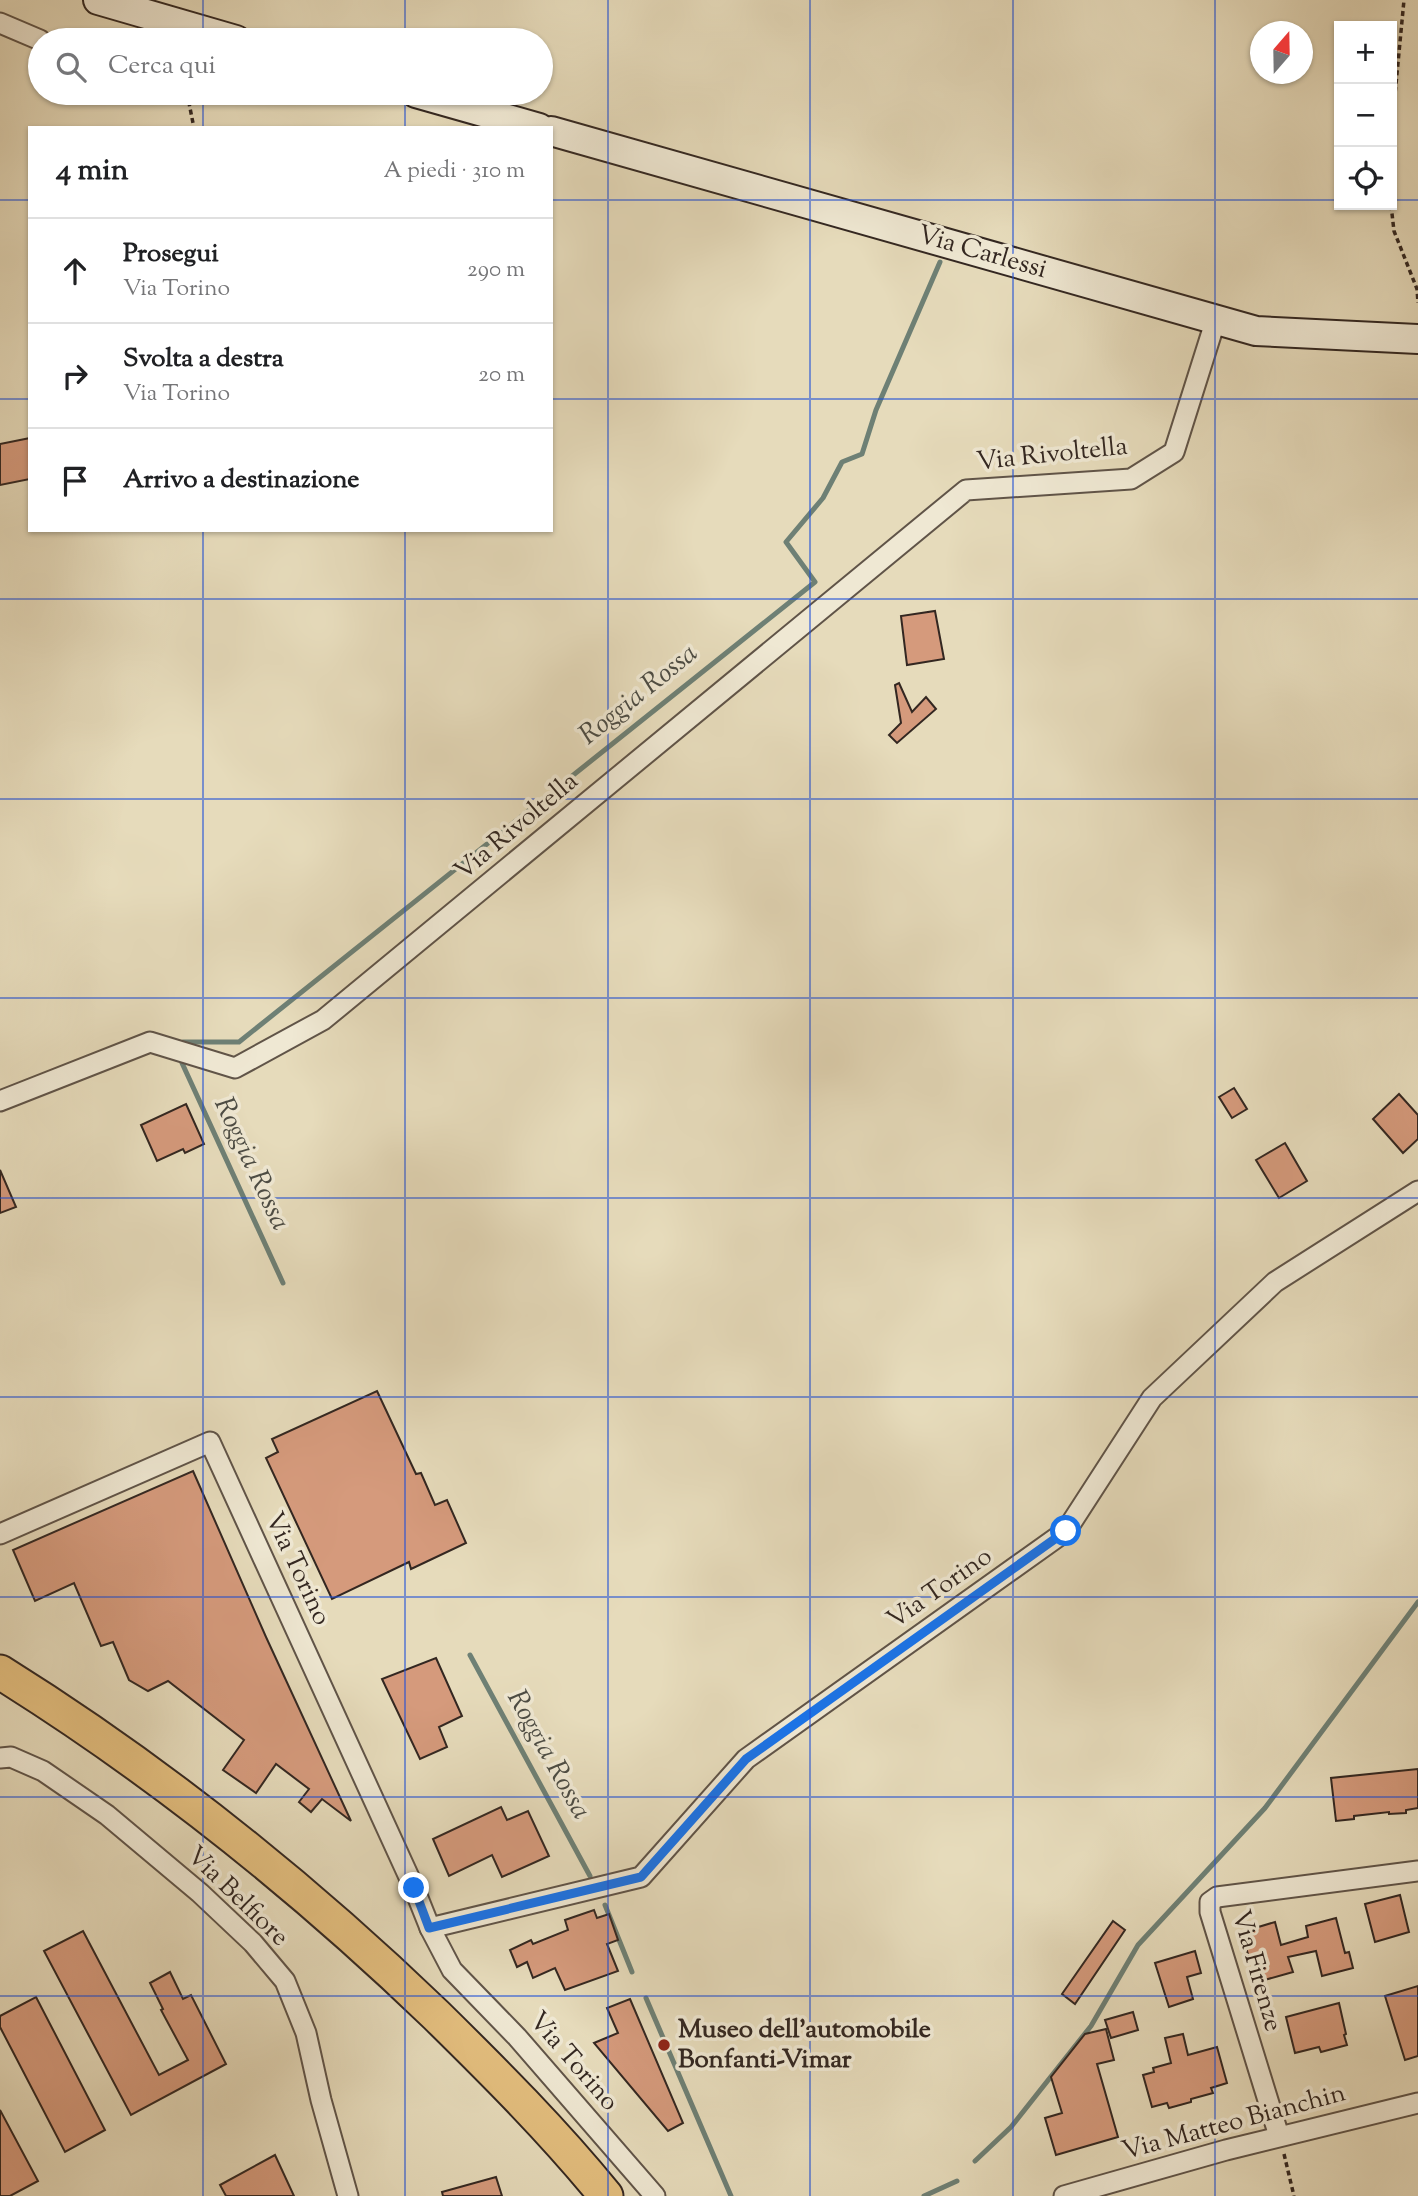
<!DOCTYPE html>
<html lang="it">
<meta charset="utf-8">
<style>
body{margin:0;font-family:"Sorts Mill Goudy",serif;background:#f2f2f2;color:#202124}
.controls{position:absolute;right:21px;top:21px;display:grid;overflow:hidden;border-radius:0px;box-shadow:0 2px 5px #0004}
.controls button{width:63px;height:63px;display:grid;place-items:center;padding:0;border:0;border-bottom:2px solid #e0e0e0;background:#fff;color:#202124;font:35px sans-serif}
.compass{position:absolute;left:1250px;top:21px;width:63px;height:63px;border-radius:50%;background:#fff;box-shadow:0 2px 5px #0004;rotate:20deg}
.stop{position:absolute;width:21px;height:21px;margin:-16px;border:5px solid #1a73e8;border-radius:50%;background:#fff}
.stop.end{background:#1a73e8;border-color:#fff;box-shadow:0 2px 7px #0008}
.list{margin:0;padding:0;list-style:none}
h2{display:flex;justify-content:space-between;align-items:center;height:91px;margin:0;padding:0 28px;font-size:30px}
h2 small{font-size:23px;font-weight:400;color:#757577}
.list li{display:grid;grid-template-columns:46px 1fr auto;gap:21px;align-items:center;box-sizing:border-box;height:105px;padding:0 28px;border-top:2px solid #e0e0e0}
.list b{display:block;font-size:26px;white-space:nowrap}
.list p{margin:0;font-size:23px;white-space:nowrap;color:#757577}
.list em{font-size:23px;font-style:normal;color:#757577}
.icon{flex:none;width:38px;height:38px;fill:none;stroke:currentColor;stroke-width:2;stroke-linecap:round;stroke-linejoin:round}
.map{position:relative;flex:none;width:1418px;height:2196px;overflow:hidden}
.search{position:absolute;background:#fff;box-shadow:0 2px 5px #0004;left:28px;top:28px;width:525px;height:77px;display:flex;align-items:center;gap:18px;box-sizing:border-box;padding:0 24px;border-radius:38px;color:#757577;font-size:26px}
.panel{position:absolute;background:#fff;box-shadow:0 2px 5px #0004;left:28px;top:126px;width:525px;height:406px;border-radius:0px}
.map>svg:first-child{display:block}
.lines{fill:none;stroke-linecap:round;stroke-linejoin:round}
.stream{stroke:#6e8075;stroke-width:5}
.building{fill:#d59a7c;stroke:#332721;stroke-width:2}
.minor-casing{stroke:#605448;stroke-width:23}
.secondary-casing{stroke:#332721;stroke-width:32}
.trunk-casing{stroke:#332721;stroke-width:37}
.path{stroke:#332721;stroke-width:3.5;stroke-dasharray:5 3.5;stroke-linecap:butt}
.minor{stroke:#efe8d3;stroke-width:19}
.secondary{stroke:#efe8d3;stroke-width:28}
.trunk{stroke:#e3be7e;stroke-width:33}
.route{stroke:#1a73e8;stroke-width:9}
.grid{fill:none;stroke:#1d4ed8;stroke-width:2;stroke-opacity:0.55}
.poi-dot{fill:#8f2418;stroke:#efe8d3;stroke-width:2.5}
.labels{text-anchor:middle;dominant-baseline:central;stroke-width:7;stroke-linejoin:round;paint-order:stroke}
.street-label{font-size:26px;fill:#332721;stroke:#efe8d3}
.poi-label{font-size:26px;font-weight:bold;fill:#332721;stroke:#efe8d3;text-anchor:start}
.water-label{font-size:28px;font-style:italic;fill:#4c4c44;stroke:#efe8d3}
</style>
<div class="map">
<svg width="1418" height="2196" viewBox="0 0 1418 2196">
<rect width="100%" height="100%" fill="#e6dbbb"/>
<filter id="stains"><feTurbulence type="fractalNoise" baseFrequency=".00286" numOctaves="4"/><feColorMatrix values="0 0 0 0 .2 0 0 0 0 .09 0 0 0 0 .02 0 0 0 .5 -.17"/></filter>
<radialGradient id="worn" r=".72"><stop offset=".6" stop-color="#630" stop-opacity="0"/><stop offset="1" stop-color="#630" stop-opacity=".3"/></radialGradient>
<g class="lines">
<g class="stream">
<polyline points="183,1042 239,1042 815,582 786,542 823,498 842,462 862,454 876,410 940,262"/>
<polyline points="182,1063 283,1283"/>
<polyline points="470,1655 590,1876"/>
<polyline points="605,1905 632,1972"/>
<polyline points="646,1998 731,2196"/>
<polyline points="975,2161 1011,2127 1091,2026 1138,1945 1265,1808 1418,1602"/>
<polyline points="924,2196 957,2181"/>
</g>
</g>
<g class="building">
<polygon points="30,438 30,479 0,485 0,444"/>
<polygon points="935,611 944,659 907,665 901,616"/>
<polygon points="899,683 912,712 926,697 936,709 897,743 889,735 901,723 895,685"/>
<polygon points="1234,1088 1247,1109 1232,1118 1219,1097"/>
<polygon points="1399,1094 1418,1115 1418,1139 1403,1153 1373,1119"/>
<polygon points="186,1104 204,1144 185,1153 183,1149 157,1161 141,1125"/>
<polygon points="1285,1143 1307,1181 1279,1198 1256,1160"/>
<polygon points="0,1170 16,1207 0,1213"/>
<polygon points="377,1391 416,1474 421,1473 435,1505 447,1500 466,1543 411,1569 409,1562 332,1599 266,1458 278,1452 272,1439"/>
<polygon points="193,1471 266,1637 351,1821 322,1799 311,1812 299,1802 309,1789 276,1764 256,1793 223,1770 244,1740 168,1681 148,1691 129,1680 113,1642 101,1646 74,1583 35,1601 13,1550"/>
<polygon points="436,1658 462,1716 439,1727 447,1747 420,1759 382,1679"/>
<polygon points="1418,1769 1418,1808 1406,1810 1406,1813 1389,1814 1389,1812 1354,1816 1354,1819 1336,1821 1331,1778"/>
<polygon points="501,1807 507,1820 528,1811 549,1856 502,1877 492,1855 449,1876 433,1839"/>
<polygon points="1400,1895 1409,1932 1375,1942 1365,1904"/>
<polygon points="594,1910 597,1918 609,1914 618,1940 607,1944 618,1971 565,1990 555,1968 533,1978 527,1962 517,1967 510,1950 531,1940 533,1944 568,1930 565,1920"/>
<polygon points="1336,1918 1345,1953 1349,1952 1353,1968 1322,1976 1316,1951 1288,1957 1293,1972 1261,1981 1257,1964 1254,1965 1252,1956 1249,1957 1244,1942 1247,1941 1245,1931 1275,1922 1281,1945 1308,1937 1306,1926"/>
<polygon points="1113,1921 1125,1930 1075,2004 1062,1994"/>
<polygon points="83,1931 159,2075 188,2060 161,2010 163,2009 150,1983 170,1972 183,1999 191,1995 226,2064 131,2115 44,1951"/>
<polygon points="1195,1951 1201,1973 1187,1977 1193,1999 1169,2007 1155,1963"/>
<polygon points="1418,1986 1418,2056 1405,2060 1385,1996"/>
<polygon points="36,1997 105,2130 65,2152 0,2027 0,2016"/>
<polygon points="630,1999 683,2123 668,2131 594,2043 618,2033 607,2008"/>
<polygon points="1339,2003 1346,2034 1344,2035 1347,2045 1321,2052 1319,2047 1295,2053 1286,2017"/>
<polygon points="1133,2012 1138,2030 1111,2038 1105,2020"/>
<polygon points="1106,2029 1114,2060 1097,2064 1118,2137 1056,2155 1045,2118 1062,2113 1051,2077 1085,2034"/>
<polygon points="1183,2034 1188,2055 1217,2047 1227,2083 1211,2088 1213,2093 1191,2099 1191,2102 1169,2108 1167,2103 1152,2107 1143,2075 1154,2072 1153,2068 1171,2063 1165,2038"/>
<polygon points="0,2110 38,2181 10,2196 0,2196"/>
<polygon points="275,2155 294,2196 226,2196 220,2185"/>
<polygon points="496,2177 502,2196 443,2196 442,2192"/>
</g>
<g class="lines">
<defs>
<g id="minor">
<polyline points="0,23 40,40"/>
<polyline points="0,1101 150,1042 235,1068 323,1020 966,490 1131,479 1174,452 1216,319"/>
<polyline points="0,1534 210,1442 414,1888 430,1928 452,1970 517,2037 655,2196"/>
<polyline points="0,1758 11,1757 43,1771 107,1815 200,1893 253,1943 285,1981 306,2033 321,2100 348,2196"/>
<polyline points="430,1928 641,1877 746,1759 1066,1531 1152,1398 1275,1282 1418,1191"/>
<polyline points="1279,2136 1210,1912 1210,1902 1217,1897 1418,1871"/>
<polyline points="1064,2196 1226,2150 1418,2103"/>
</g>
<g id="secondary">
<polyline points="98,0 236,40"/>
<polyline points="416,93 539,128"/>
<polyline points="551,131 1256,331 1418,339"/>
</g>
<path id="trunk" d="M 0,1672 C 157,1770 303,1887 436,2015 C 495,2073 554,2132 606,2196"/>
</defs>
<use href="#minor" class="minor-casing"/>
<use href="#secondary" class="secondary-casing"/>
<use href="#trunk" class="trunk-casing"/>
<g class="path">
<polyline points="187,93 194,128"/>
<polyline points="1392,126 1404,0"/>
<polyline points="1391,205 1394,231 1417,289 1418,303"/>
<polyline points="1284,2154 1294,2196"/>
</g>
<use href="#minor" class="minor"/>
<use href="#secondary" class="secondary"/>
<use href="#trunk" class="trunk"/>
</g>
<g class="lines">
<polyline class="route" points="414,1888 429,1928 641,1877 746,1759 1066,1531"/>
</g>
<path class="grid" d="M 203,0 L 203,40M 405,0 L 405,40M 608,0 L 608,2196M 810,0 L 810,2196M 1013,0 L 1013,2196M 1215,0 L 1215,2196M 203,93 L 203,128M 405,93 L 405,128M 0,200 L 30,200M 551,200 L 1339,200M 1392,200 L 1418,200M 0,399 L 30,399M 551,399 L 1418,399M 203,530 L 203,2196M 405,530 L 405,2196M 0,599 L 1418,599M 0,799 L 1418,799M 0,998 L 1418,998M 0,1198 L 1418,1198M 0,1397 L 1418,1397M 0,1597 L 1418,1597M 0,1797 L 1418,1797M 0,1996 L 1418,1996"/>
<circle class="poi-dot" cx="664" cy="2045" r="7"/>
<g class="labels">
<g class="street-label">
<text transform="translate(982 253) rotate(16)">Via Carlessi</text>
<text transform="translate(1052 455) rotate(-6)">Via Rivoltella</text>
<text transform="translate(517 827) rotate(-40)">Via Rivoltella</text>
<text transform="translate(297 1569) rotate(65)">Via Torino</text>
<text transform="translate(940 1589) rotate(-35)">Via Torino</text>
<text transform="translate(237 1897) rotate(44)">Via Belfiore</text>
<text transform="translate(1256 1971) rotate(74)">Via Firenze</text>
<text transform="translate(573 2062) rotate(49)">Via Torino</text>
<text transform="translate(1234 2123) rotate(-15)">Via Matteo Bianchin</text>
</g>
<g class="poi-label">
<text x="678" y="2030">Museo dell'automobile<tspan x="678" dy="30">Bonfanti-Vimar</tspan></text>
</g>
<g class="water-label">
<text transform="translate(639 695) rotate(-39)">Roggia Rossa</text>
<text transform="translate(251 1164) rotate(65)">Roggia Rossa</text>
<text transform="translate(548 1755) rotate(61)">Roggia Rossa</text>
</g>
</g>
<rect width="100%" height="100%" filter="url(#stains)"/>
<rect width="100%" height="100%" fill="url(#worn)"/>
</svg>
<div class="controls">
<button>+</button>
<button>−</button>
<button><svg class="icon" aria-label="locate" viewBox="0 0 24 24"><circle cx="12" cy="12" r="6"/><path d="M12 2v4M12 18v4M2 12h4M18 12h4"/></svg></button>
</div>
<svg class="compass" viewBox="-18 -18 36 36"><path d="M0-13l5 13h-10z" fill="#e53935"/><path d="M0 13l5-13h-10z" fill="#757577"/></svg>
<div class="stop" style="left:1066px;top:1531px"></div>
<div class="stop end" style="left:414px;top:1888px"></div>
<div class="search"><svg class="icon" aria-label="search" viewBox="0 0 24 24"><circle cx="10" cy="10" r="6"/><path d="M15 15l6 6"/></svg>Cerca qui</div>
<section class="panel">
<h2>4 min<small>A piedi · 310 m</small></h2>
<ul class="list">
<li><svg class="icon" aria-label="ahead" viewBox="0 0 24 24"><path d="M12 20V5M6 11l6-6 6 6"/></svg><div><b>Prosegui</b><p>Via Torino</p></div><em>290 m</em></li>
<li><svg class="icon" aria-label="right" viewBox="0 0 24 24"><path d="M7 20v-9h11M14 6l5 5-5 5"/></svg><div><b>Svolta a destra</b><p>Via Torino</p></div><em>20 m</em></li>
<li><svg class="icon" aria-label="arrive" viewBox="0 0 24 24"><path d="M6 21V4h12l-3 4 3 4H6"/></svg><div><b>Arrivo a destinazione</b></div></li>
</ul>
</section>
</div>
